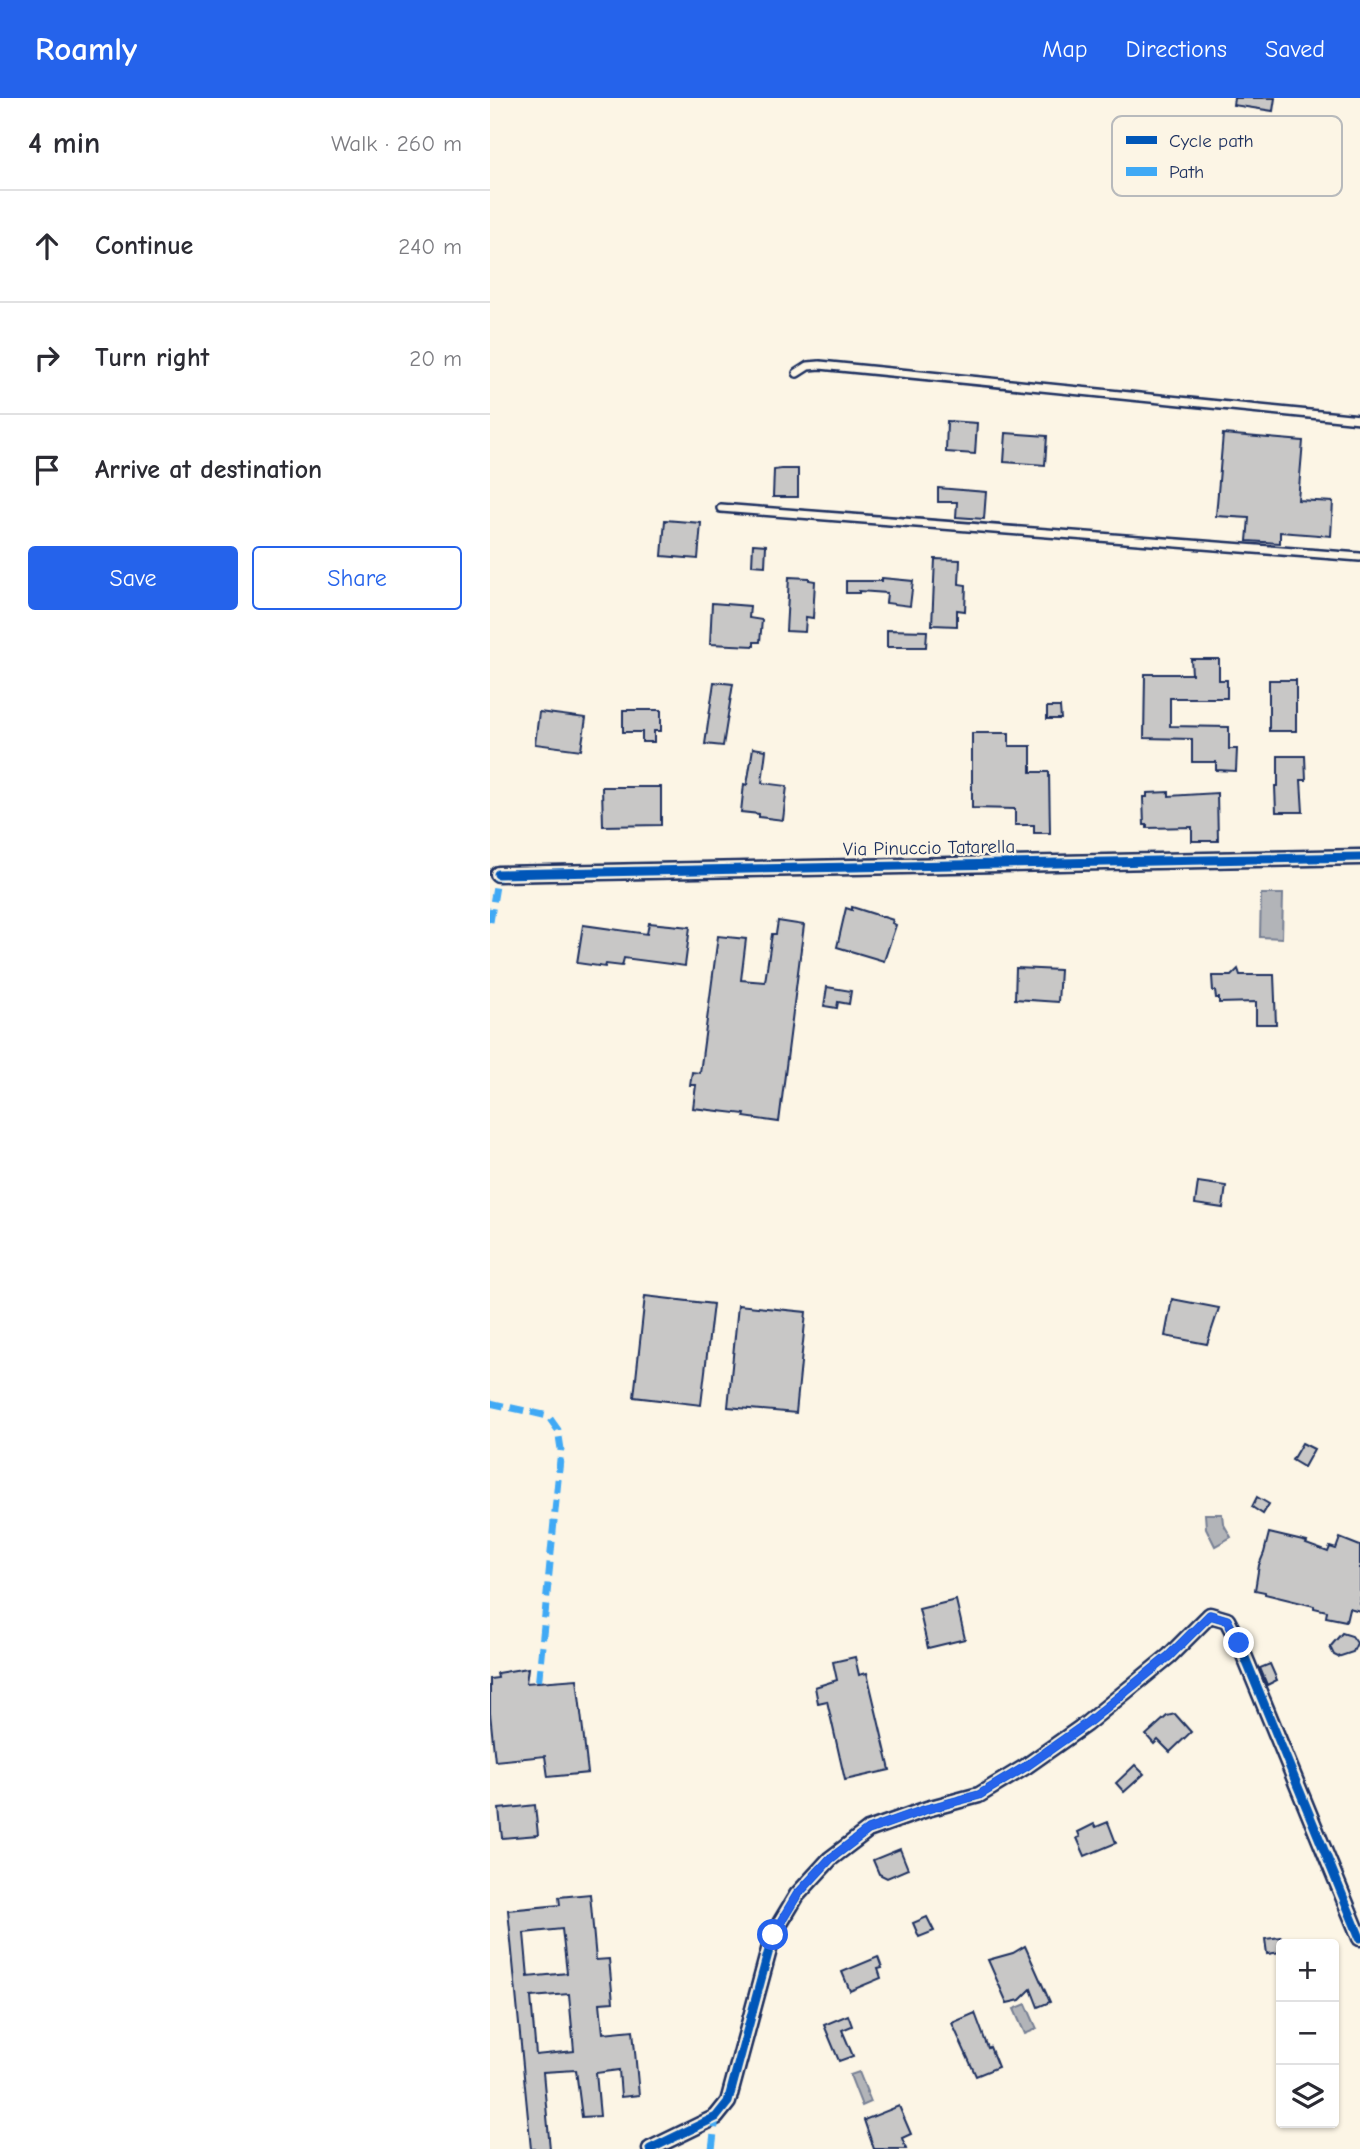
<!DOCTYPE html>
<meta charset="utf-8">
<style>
body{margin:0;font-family:"Comic Neue",sans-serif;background:#f7f7f7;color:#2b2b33}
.controls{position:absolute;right:21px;bottom:21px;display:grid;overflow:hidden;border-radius:7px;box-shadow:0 2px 5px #0004}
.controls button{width:63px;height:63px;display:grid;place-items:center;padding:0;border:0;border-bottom:2px solid #e1e1e2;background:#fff;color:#2b2b33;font:35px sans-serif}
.stop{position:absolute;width:21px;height:21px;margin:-16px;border:5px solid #2563eb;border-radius:50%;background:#fff}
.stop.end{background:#2563eb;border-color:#fff;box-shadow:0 2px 7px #0008}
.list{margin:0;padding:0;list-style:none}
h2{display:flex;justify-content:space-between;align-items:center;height:91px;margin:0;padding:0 28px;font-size:30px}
h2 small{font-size:23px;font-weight:400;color:#7c7c81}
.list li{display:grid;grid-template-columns:46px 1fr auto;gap:21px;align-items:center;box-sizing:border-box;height:112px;padding:0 28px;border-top:2px solid #e1e1e2}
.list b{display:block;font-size:26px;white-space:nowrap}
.list em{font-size:23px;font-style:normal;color:#7c7c81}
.actions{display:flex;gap:14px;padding:21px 28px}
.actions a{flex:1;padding:16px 0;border:2px solid #2563eb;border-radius:7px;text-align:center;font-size:24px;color:#2563eb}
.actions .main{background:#2563eb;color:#fff}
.icon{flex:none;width:38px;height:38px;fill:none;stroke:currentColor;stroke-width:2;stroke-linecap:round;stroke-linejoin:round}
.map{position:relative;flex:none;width:870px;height:2051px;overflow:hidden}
header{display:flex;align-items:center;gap:42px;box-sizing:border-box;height:98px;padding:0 35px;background:#2563eb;color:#fff}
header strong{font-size:33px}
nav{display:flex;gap:38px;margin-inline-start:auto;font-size:24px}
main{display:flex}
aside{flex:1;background:#fff}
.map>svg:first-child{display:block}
.water{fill:#b2b4b8;stroke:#767f94;stroke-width:2}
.building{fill:#c8c7c6;stroke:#1b2f5e;stroke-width:2;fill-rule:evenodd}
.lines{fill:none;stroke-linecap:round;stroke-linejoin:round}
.service-casing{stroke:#1b2f5e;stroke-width:12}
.minor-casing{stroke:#1b2f5e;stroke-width:19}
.service{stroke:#fcf5e5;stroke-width:7}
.minor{stroke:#fcf5e5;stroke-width:14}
.quiet{stroke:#3fa9f5;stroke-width:7;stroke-dasharray:14 7;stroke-linecap:butt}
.cycleway-casing{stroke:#fcf5e5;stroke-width:13}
.cycleway{stroke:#0057b8;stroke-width:9}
.route{stroke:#2563eb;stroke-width:9}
.labels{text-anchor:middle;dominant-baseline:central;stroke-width:5;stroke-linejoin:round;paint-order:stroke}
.street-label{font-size:19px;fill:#1b2f5e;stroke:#fcf5e5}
.key{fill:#fcf5e5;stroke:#b8babc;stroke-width:2}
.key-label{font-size:19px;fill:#1b2f5e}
</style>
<header>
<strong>Roamly</strong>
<nav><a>Map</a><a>Directions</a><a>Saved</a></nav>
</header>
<main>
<aside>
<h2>4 min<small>Walk · 260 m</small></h2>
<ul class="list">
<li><svg class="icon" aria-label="ahead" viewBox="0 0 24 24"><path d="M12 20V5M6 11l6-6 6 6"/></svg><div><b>Continue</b></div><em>240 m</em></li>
<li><svg class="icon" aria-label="right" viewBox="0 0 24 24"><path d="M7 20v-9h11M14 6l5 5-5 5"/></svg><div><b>Turn right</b></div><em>20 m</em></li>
<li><svg class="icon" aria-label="arrive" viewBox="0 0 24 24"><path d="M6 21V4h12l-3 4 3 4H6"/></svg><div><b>Arrive at destination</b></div></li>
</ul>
<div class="actions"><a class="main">Save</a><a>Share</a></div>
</aside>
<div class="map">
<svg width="870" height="2051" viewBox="0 0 870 2051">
<rect width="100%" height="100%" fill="#fcf5e5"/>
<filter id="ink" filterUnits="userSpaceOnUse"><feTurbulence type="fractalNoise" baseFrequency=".0143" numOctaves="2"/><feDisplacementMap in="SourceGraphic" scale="14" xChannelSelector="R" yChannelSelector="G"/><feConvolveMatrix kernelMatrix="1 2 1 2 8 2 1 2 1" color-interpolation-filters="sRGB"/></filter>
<g filter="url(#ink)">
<g class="water">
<polygon points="771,796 793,796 792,840 770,839"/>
<polygon points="715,1416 732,1416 733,1425 741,1439 725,1448 716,1430"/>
<polygon points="536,1906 547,1931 535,1936 524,1911"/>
<polygon points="369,1974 381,2004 372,2008 360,1977"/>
</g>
<g class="building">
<polygon points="744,0 785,0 783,13 743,7"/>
<polygon points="457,323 487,325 485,356 456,354"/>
<polygon points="516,335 557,338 555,367 514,364"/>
<polygon points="733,336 813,343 808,402 843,404 841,438 790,434 790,445 757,443 759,420 726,418"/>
<polygon points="291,371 308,371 308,399 283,399 284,372"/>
<polygon points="448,390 496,394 494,421 466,419 467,404 448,404"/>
<polygon points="175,422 211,425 208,461 172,458"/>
<polygon points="263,446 276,447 275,468 262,467"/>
<polygon points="445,461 470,462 469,486 476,487 475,513 467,512 467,528 442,527"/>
<polygon points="299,479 319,480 319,482 325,483 323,520 316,519 315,534 296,533"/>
<polygon points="392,480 423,483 420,508 396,505 397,495 369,493 369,495 356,495 356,483 392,483"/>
<polygon points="222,505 260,508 259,520 272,522 270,544 264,544 264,548 220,546"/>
<polygon points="397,532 437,533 436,549 397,549"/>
<polygon points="701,561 729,561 729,582 737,582 737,600 680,600 680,628 739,629 739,651 747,651 746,673 726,672 726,664 702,664 702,641 654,640 655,576 702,576"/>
<rect x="779" y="582" width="27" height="51"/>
<polygon points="224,584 243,586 233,648 215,646"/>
<polygon points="557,609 570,609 571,621 557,621"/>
<polygon points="133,612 171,612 171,633 164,633 164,644 152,644 152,634 133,634"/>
<polygon points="49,614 96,620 91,652 45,646"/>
<polygon points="482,635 519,635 519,648 541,648 541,674 559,674 560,735 544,735 544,727 525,727 525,711 482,710"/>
<polygon points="263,650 276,652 272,685 297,688 293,722 269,719 269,716 251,714 254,686 257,687"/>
<polygon points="788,658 815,658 816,682 811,682 813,714 786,714 785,688 788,688"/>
<polygon points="112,689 171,689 171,727 113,728"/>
<polygon points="679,694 679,698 727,695 728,743 702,743 702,729 657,730 657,727 654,727 653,699 657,699 657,695"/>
<polygon points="362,809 403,822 402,825 406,827 394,863 347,849 356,810 362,812"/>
<polygon points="288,823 314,827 289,1024 254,1019 255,1016 203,1010 206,987 200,987 202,974 210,975 228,838 256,841 251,882 275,884 282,836 286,836"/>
<polygon points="159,825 200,829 195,868 134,860 132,868 116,866 115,869 87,865 93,827 157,836"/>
<polygon points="526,870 570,872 568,904 525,901"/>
<polygon points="748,871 750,877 784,877 786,926 766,926 766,904 729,905 729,900 726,900 725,893 723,893 722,878 741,878"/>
<polygon points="337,889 361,893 359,906 348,904 347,910 334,908"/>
<polygon points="708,1084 736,1088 733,1110 705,1106"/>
<polygon points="155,1198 223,1206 211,1307 144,1299"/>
<polygon points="682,1201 729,1210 717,1246 675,1238"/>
<polygon points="248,1207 316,1214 306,1315 238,1309"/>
<polygon points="812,1345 824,1351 814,1369 802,1362"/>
<polygon points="767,1399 779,1406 773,1416 762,1409"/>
<polygon points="779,1435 817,1444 816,1446 838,1454 840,1449 846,1451 850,1440 870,1448 870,1513 859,1510 856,1523 836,1519 837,1513 824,1510 824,1508 775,1496 775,1494 765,1492 769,1467 774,1455"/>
<polygon points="466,1502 475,1541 438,1550 429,1511"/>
<polygon points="852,1535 862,1538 867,1545 863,1554 848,1559 844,1557 840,1549"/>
<polygon points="365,1559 369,1577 377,1575 400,1672 355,1682 337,1603 328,1605 325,1589 347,1582 343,1564"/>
<polygon points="780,1566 787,1582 777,1587 770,1570"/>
<polygon points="38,1570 36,1585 87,1581 98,1675 58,1679 55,1658 5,1663 0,1615 0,1581 8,1580 7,1575"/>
<polygon points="685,1616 701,1634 680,1654 668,1642 664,1646 656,1637 677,1618"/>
<polygon points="645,1667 654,1676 634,1694 626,1685"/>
<polygon points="45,1707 48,1737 12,1740 9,1711"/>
<polygon points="618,1724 626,1745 595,1758 587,1740 590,1739 588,1734 604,1726 606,1729"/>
<polygon points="410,1751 418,1771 397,1780 389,1776 383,1762"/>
<path d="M 100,1796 L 106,1862 L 119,1861 L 123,1904 L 110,1905 L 113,1935 L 143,1932 L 149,1997 L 131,1999 L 129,1972 L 106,1975 L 110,2018 L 92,2019 L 86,1972 L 53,1974 L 60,2051 L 41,2051 L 18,1812 L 70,1807 L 69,1799 ZM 72,1831 L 77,1875 L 38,1879 L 34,1835 ZM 79,1896 L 84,1953 L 46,1957 L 41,1899 Z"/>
<polygon points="437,1819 444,1833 429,1839 423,1825"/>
<polygon points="791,1839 791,1854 777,1856 775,1841"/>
<polygon points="535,1848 560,1904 548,1909 541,1891 530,1902 517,1905 498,1862 523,1855"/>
<polygon points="388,1859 392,1870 388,1871 391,1880 360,1893 352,1874"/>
<polygon points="485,1915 498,1950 500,1949 508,1969 486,1978 462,1925"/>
<polygon points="358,1917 362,1928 352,1932 363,1958 349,1963 334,1927"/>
<polygon points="409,2008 421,2036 412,2040 416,2051 384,2051 374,2022"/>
</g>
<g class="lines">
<defs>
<g id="service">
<polyline points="307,275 318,268 330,267 870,321"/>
<polyline points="231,410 870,459"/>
</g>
<g id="minor">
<polyline points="8,776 870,759"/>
<polyline points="160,2051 226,2019 238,2004 283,1837 307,1797 340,1761 378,1732 437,1711 489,1697 535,1669 596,1626 679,1558 720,1517 737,1522 749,1545 870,1840"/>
</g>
</defs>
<use href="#service" class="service-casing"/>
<use href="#minor" class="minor-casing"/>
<use href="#service" class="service"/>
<use href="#minor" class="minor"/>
<g class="quiet">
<polyline points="0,824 8,776"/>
<polyline points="0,1305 58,1318 68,1332 71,1351 48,1589"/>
<polyline points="222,2051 226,2019"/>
</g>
<defs>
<g id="cycleway">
<polyline points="8,776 870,759"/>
<polyline points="160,2051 226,2019 238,2004 283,1837 307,1797 340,1761 378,1732 437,1711 489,1697 535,1669 596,1626 679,1558 720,1517 737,1522 749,1545 870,1840"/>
</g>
</defs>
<use href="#cycleway" class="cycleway-casing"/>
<use href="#cycleway" class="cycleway"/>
</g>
</g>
<g class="lines" filter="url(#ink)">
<polyline class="route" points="283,1837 307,1797 340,1761 378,1732 437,1711 489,1697 535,1669 596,1626 679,1558 720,1517 737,1522 749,1545"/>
</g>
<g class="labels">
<g class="street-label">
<text transform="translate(439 750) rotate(-1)">Via Pinuccio Tatarella</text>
</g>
</g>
<rect x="622" y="18" width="230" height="80" rx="10" class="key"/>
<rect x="636" y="38" width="31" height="8" fill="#0057b8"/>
<rect x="636" y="69" width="31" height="9" fill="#3fa9f5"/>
<g class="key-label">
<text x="679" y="49">Cycle path</text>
<text x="679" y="80">Path</text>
</g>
</svg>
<div class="controls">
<button>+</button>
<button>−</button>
<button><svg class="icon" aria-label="layers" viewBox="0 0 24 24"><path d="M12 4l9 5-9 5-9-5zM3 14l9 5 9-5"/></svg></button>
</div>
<div class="stop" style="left:283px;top:1837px"></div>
<div class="stop end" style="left:749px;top:1545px"></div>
</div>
</main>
